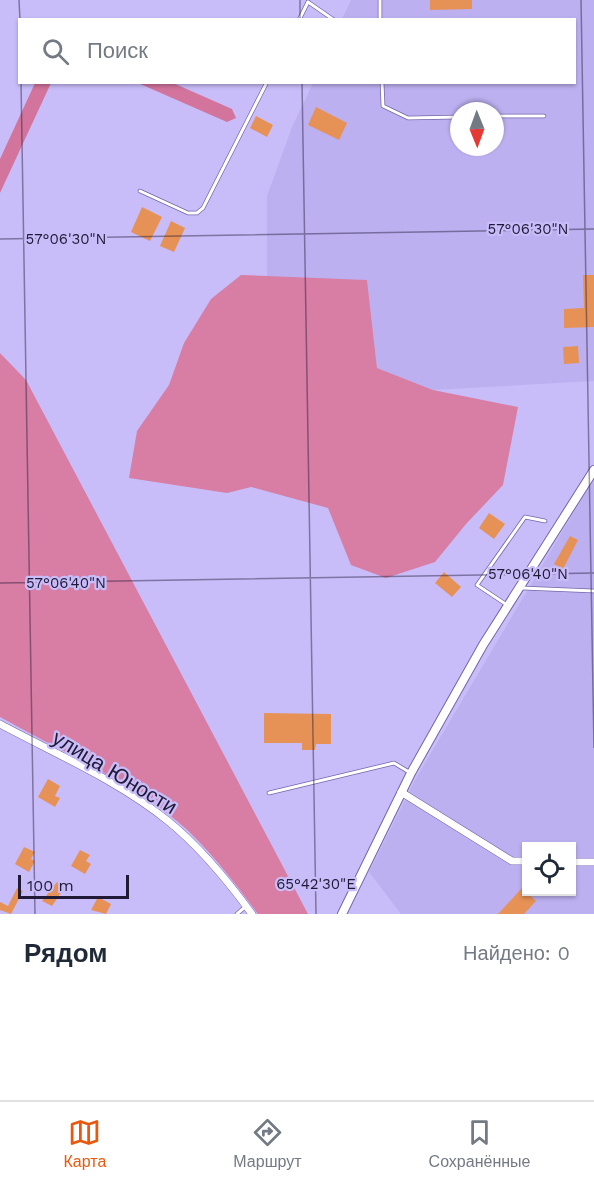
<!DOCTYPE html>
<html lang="ru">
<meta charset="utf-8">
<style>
body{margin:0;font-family:"Work Sans",sans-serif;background:#f2f2f3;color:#1f2937}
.controls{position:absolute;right:18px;bottom:18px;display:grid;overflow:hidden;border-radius:0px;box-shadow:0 2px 4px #0004}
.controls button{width:54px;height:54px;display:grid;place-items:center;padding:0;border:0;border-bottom:2px solid #e0e1e3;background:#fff;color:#1f2937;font:30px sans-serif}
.compass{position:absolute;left:450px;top:102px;width:54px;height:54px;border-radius:50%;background:#fff;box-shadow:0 2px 4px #0004;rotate:179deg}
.scale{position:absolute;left:18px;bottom:15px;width:111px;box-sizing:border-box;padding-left:6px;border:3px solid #211a37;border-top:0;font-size:16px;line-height:21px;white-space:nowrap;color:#211a37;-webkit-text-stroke:4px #c9bdf9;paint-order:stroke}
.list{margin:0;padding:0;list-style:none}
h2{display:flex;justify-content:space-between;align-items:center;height:78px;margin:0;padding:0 24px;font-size:26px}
h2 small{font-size:20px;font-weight:400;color:#747a83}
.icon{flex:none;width:33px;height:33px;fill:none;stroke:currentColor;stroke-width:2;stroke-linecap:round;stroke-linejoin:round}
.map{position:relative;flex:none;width:594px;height:914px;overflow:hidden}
.search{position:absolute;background:#fff;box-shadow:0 2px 4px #0004;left:18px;right:18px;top:18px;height:66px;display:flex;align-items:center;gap:15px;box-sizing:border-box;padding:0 21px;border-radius:0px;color:#747a83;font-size:22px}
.sheet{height:186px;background:#fff}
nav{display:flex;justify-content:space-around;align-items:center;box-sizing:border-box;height:84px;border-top:2px solid #e0e1e3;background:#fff;font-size:16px;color:#747a83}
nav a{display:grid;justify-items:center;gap:3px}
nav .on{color:#ea580c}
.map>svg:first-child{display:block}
.built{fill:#bdb0f0;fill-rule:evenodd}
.green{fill:#d87da4}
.forest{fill:#d3749d}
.building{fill:#e69156}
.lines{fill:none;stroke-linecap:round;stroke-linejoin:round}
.service-casing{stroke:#7565a9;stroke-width:4.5}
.minor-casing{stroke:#7565a9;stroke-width:8}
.tertiary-casing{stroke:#7565a9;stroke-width:10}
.service{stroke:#fff;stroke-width:3}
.minor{stroke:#fff;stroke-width:7}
.tertiary{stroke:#fff;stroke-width:8}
.ticks{fill:none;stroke:#211a37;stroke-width:1.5;stroke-opacity:0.45}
.labels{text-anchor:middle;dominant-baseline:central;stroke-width:4.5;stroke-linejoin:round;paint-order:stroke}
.street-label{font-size:21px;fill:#211a37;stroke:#c9bdf9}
.ticks-label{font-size:15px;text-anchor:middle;fill:#211a37;stroke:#c9bdf9;stroke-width:4.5;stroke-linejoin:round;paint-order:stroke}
</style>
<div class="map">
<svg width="594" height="914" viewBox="0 0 594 914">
<rect width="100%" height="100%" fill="#c9bdf9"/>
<g class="built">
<path d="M 351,0 L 594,0 L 594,381 L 433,390 L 377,368 L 367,280 L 267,278 L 267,196 L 292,127 L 313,83 L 574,82 L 574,20 L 342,19 ZM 459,111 L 495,111 L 495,147 L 459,147 Z"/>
<path d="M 594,478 L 594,914 L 401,914 L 369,872 L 415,780 ZM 526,846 L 572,846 L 572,892 L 526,892 Z"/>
</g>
<g class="green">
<polygon points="241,275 367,280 377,368 433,390 518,407 503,485 466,524 435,562 386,578 351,565 328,508 251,487 227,493 129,478 137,431 169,385 184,343 211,299"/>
<path d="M 0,353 L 26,380 L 308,914 L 258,914 C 234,882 208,847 177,821 C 130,782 55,748 0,717 Z"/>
</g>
<g class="forest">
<polygon points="35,83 51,83 0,193 0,159"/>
<polygon points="138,83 173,83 232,109 236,118 227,122"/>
</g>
<g class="building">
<polygon points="430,0 472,0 472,9 430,10"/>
<polygon points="316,107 347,123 339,140 308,125"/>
<polygon points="256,116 273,125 267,137 250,128"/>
<polygon points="142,207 162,217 150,241 131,232"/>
<polygon points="171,221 185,228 174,252 160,246"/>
<polygon points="583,275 594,275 594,327 564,328 564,309 584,308"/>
<polygon points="578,346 579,363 564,364 563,347"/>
<polygon points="489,513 505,524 494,539 479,528"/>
<polygon points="570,536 578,540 563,569 554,564"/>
<polygon points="444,572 461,587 452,597 435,583"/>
<polygon points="264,713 331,714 331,744 316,744 315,750 302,750 302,743 264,743"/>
<polygon points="48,779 60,786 55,796 60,798 55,807 38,797"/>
<polygon points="24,847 35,852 31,859 35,861 29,872 15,864"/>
<polygon points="80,850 90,855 86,861 91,864 85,874 71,866"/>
<polygon points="57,882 65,887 52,906 42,901"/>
<polygon points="17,888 23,891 11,914 0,910 0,902 8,906"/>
<polygon points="522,888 536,901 524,914 498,914"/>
<polygon points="98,897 111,904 106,914 91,910"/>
</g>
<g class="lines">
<defs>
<g id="service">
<polyline points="380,0 380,20"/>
<polyline points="308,2 334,20"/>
<polyline points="299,20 308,2"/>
<polyline points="382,82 383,106 408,118 459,117"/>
<polyline points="495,116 544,116"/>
<polyline points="140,191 188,213 197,213 203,208 267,82"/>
<polyline points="522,588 594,591"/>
<polyline points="507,605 477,585 525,517 545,521"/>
<polyline points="269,793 394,763 409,772"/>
<polyline points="237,914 245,907"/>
</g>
<g id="minor">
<path d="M 0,724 C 56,754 119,781 168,821 C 200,847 228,881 252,914"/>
<polyline points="401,792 512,861 526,861"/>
<polyline points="572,862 594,862"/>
</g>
<polyline id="tertiary" points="342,914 411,773 483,645 594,470"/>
</defs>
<use href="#service" class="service-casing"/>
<use href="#minor" class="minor-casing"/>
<use href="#tertiary" class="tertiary-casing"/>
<use href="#service" class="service"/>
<use href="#minor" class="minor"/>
<use href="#tertiary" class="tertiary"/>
</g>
<path class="ticks" d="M 19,0 L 20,20M 300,0 L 300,20M 581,0 L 594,748M 21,82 L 35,914M 302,82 L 316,914M 0,239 L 594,229M 0,583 L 594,573"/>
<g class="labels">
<g class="street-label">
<text transform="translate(115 772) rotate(31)">улица Юности</text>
</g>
</g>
<g class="ticks-label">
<text x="528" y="234">57°06'30"N</text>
<text x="66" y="244">57°06'30"N</text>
<text x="528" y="579">57°06'40"N</text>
<text x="66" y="588">57°06'40"N</text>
<text x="316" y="889">65°42'30"E</text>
</g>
</svg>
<div class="controls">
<button><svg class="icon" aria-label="locate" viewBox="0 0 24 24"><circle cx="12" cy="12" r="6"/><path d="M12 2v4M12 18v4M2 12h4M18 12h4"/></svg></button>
</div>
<svg class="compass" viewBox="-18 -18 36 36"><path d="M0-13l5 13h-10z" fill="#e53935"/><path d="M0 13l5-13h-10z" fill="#747a83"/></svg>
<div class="scale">100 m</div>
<div class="search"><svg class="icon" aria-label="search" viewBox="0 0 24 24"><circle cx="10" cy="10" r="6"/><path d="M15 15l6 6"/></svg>Поиск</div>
</div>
<section class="sheet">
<h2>Рядом<small>Найдено: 0</small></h2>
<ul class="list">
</ul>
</section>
<nav>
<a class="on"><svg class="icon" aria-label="map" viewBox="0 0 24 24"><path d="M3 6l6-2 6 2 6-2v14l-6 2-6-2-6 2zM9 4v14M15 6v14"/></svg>Карта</a>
<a><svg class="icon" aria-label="directions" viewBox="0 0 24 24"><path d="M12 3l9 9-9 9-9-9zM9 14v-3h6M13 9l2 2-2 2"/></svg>Маршрут</a>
<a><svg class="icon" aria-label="saved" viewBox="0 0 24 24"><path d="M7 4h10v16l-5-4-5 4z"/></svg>Сохранённые</a>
</nav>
